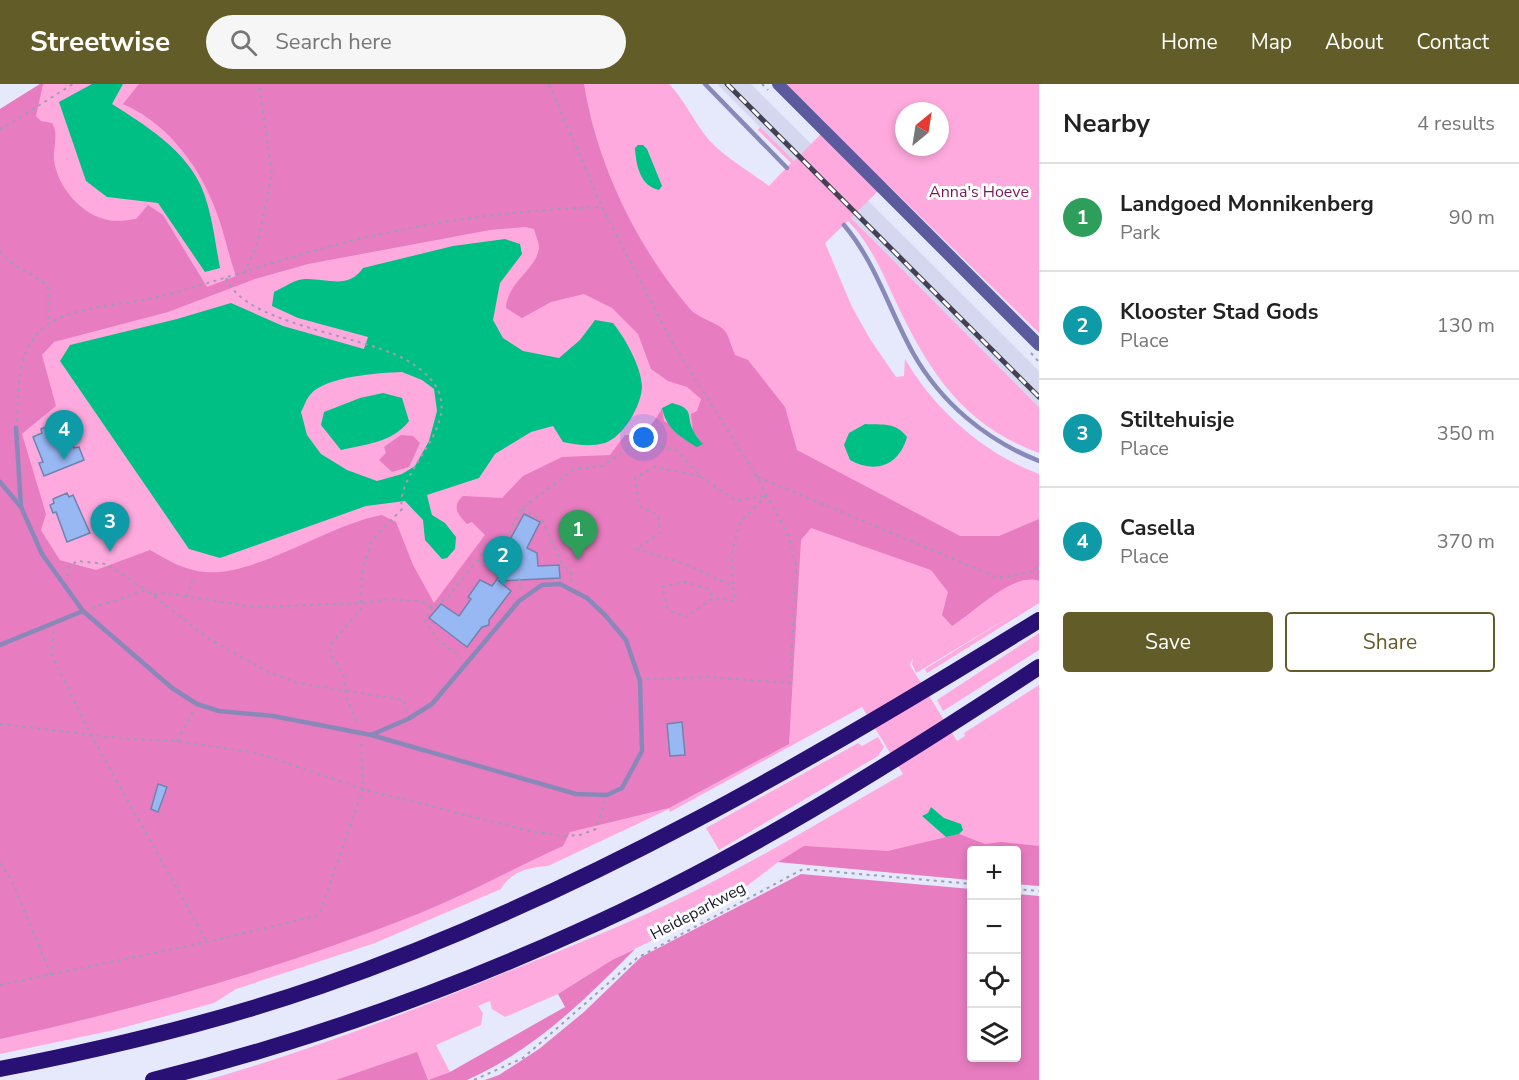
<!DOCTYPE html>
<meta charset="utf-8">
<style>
body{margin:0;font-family:"Nunito Sans",sans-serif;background:#f6f6f6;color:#222}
.controls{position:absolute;right:18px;bottom:18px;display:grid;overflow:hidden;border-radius:6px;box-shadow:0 3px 9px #0003}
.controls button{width:54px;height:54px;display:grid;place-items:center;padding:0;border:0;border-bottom:2px solid #e0e0e0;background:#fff;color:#222;font:30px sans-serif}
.compass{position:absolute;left:895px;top:18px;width:54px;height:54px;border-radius:50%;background:#fff;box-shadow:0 3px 9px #0003;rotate:30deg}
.you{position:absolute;left:644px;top:354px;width:21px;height:21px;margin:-15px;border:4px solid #fff;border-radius:50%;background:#1a73e8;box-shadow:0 0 0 9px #1a73e833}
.badge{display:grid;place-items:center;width:39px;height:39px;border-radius:50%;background:#625c28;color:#fff;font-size:20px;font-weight:700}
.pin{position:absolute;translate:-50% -50px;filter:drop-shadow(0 2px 3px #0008)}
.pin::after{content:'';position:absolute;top:32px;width:21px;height:18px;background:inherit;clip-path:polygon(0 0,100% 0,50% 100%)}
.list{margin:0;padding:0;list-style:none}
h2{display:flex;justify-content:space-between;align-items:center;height:78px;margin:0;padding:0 24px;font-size:26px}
h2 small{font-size:20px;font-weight:400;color:#767676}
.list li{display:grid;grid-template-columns:39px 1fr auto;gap:18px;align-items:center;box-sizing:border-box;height:108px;padding:0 24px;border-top:2px solid #e0e0e0}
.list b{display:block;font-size:22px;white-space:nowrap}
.list p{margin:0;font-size:20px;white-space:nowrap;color:#767676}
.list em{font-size:20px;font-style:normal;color:#767676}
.actions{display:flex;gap:12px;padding:18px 24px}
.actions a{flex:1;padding:14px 0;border:2px solid #625c28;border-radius:6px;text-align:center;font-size:21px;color:#625c28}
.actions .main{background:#625c28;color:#fff}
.icon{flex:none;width:33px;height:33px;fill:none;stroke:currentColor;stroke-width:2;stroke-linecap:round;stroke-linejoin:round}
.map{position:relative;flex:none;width:1039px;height:996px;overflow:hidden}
header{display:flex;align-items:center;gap:36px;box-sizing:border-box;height:84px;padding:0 30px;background:#625c28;color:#fff}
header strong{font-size:28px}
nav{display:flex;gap:33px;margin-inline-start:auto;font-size:21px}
.search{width:420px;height:54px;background:#f6f6f6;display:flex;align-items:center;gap:15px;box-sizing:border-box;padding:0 21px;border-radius:33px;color:#767676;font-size:22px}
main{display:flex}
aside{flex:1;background:#fff}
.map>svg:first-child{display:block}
.built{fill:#d5d7ee}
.green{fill:#ffaade;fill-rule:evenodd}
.forest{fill:#e77cc0;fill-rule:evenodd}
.water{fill:#00bf85;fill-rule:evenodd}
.building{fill:#98b8f3;stroke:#6e84ae;stroke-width:1.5}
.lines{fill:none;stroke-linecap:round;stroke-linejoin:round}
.path{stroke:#9c9eb1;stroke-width:2;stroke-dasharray:3 4.5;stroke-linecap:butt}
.service{stroke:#8889b8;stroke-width:4.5}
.secondary{stroke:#5b5a9d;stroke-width:12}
.motorway{stroke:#291075;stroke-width:16}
.rail-casing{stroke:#414153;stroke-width:5}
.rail{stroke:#fff;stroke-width:3;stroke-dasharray:9;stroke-linecap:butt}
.labels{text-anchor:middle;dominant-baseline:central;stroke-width:6;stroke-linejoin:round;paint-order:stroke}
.park-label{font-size:16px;fill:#77175b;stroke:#fff}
.street-label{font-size:16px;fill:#18182a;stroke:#fff}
</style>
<header>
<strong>Streetwise</strong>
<div class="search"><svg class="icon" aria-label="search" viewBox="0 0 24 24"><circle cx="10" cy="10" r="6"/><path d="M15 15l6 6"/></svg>Search here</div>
<nav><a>Home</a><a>Map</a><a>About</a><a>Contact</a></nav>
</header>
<main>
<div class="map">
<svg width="1039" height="996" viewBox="0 0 1039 996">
<rect width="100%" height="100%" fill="#e6e8fc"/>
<polygon class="built" points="717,0 751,0 1039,287 1039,323"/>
<g class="green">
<path d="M 40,0 L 669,0 C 685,16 694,39 710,57 C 727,75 749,87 769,102 L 791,79 L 758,46 L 760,43 L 794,77 L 829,42 L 786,0 L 1039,0 L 1039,249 L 886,99 L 851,134 L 1039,323 L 1039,369 C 962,341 928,286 895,216 C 882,188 870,159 848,137 L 825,159 L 852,223 L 870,255 L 896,293 L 904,292 L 905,275 C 934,325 984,370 1039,390 L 1039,519 L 927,589 L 925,585 L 1021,526 L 916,589 L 912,580 L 913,574 L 910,581 L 957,657 L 965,652 L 964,649 L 1039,601 L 1039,802 L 1017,800 L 1016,766 L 972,766 L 971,796 L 778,778 L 720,823 L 612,876 L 558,910 L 505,933 L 492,925 L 490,917 L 478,922 L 483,929 L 481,941 L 436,961 L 450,988 L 428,996 L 207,996 C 306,968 402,931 497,892 C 572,862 646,833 718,795 C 781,762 842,725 903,690 L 862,623 L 670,728 L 669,725 L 548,782 C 529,783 510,788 501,805 L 375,859 L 236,905 L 214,919 L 114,946 L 0,970 L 0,540 L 10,473 L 0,25 ZM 904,27 L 940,27 L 940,63 L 904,63 ZM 52,325 L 22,350 L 41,446 L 60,476 L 89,484 L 62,493 L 16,413 L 13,360 L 37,332 Z"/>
<polygon points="1039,549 1039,566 943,627 937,616"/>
<polygon points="878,653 884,663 878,672 719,766 706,744 858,659 862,662"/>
</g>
<g class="forest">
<path d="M 40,0 L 43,0 L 36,32 L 41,37 L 52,39 C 59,50 53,63 54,76 C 57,102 81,131 108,136 C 117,138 127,136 136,135 L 148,121 L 163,131 L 207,203 L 236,192 C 227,167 223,141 212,117 C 196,77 163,37 123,20 L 139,0 L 584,0 C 597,81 637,163 690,225 C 698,235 722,239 727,250 C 730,257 732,264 735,271 L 748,276 L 785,323 L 797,366 L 960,452 L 999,452 L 1039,435 L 1039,497 C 1014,487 973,529 952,542 L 942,531 L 948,508 L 931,486 L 811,444 L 801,456 L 789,660 L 669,724 L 570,748 L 563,762 C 512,785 462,813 410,833 C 278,885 139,925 0,955 L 0,25 ZM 525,143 L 534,145 C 535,150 539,158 539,164 C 537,185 507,198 506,224 L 522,234 L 551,218 L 584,210 L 612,224 L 638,250 L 651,285 L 668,297 L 687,303 L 701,315 L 697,327 L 691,330 L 693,347 L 703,361 L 664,337 L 662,324 C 654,340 644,352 625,351 L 610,371 L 562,373 L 523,392 L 502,414 L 463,412 C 451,422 458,431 467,440 L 472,438 L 485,451 L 434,519 L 413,481 L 396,438 L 382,431 C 330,440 257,492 206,488 C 186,487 167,476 150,466 L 96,486 L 60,476 L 41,446 L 46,430 L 22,350 L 56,322 L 42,271 L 54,258 L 168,228 L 255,195 L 308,180 L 490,146 Z"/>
<polygon points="401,351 413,352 420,359 409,383 392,388 379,376 386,369 384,363"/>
<polygon points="959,750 985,760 1001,758 1039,762 1039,802 1017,800 1016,766 972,766 971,796 778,778 804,762 888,767"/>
<polygon points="801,790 971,805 972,974 1016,974 1017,810 1039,812 1039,996 485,996 499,991 539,965 584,928 641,873"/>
<path d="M 635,865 C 585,916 533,967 467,996 L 336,996 L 417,968 L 428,996 L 450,988 L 565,923 L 558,910 L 612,876 Z"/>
</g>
<g class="water">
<path d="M 92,0 L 123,0 L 112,20 C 145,41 184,65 201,102 C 212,127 215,158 220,184 L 205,188 L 158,119 L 107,113 L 86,97 L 59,18 Z"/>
<path d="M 638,61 L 643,61 L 647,65 L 662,102 L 659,106 C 640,102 636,81 635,64 Z"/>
<path d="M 505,155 L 520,160 L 522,170 L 500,199 L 493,236 L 503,254 L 523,267 L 559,274 L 580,256 L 595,236 L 613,239 C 625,254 641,282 642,302 C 642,321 623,353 605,359 C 590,363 578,361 563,358 L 553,342 L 531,348 L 495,370 L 479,394 L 427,411 L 432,431 L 445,439 L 456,453 L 455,465 L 447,474 L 442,475 L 425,456 L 423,436 L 405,417 L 366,422 L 220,474 L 189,465 L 60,277 L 70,261 L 177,235 L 231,219 L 283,242 L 364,265 L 368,253 L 298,234 L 272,222 L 274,208 C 283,204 295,195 305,195 C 327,194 348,206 363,184 L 453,162 ZM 402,288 L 422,296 L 434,305 L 437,327 L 429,357 L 415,382 L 402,390 L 377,397 L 347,386 L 321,370 L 307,351 L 301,328 C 304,323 306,315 310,311 C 325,292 379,289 402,288 Z"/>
<path d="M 383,309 L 402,314 L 409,337 C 392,359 366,360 341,366 L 321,341 L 324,328 L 360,314 Z"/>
<path d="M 672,319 C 696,325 685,332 694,348 C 696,352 700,357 703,360 L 697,363 C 680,353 666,344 662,324 Z"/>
<path d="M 865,340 C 882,341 896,338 907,353 C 899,382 875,390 850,376 L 844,361 L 849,349 Z"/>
<polygon points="931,723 944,734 961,740 963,746 959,750 946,753 922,732 928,729"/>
</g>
<g class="building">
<polygon points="54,340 55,344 65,340 74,364 79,363 84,376 44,392 39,379 43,378 33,353 42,349 41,345"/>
<polygon points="67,409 69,413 73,411 90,449 67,458 56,428 53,429 50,421 54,419 53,415"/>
<polygon points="524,430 540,438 527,464 537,469 538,482 559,481 560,494 499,497 511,507 489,536 489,541 482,543 467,563 429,534 441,520 459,532 471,515 468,513 480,496 492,502 501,490 485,477 493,466 502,470"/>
<polygon points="682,638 685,671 670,672 667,640"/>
<polygon points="158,700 167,703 158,728 151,725"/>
</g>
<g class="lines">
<g class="path">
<polyline points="549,0 602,123"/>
<polyline points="762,0 768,6"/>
<polyline points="0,46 73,0"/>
<path d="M 0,167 C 13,184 31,188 48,202 L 48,241"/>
<polyline points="244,189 257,161 272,90 259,0"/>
<path d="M 226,194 C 246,243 369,250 413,280 C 487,329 393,381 402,425 L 372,456 L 362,487 L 361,525 L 331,560 L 330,569 L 344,593 L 346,613 L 358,641"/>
<polyline points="1031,269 1039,278"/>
<path d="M 17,337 C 19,302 16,264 47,241 C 75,221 128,221 162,212 C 215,198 266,180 319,165 C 411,140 506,126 602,123 L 672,258 L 757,393 L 789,453 L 796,482 L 790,599 L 709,593 L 646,595"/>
<polyline points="700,392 655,383 635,394 639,422 658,431 660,449 636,465 683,479 733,502 735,517 713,514 686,533 668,526 662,503 685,498 709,505 713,514"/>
<polyline points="758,393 999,494 1031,488 1039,483"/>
<polyline points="522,425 542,436 562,479 572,490 571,498"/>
<polyline points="477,476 499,493"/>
<polyline points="67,492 68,484 77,477 106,480 146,506"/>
<polyline points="519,494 521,505"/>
<polyline points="154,511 166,509 254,523 362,519 386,515 419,517 432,523 447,514 486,465 506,455 521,425 574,385 602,382 639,358 676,366 700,392 736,417 767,411 740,438 731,472 733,502"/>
<polyline points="187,513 193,493"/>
<polyline points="432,523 424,535 438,556 462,574"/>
<polyline points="92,524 146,506 206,553 266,587 298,599 404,616 407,629"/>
<polyline points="54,547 51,570 90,649 207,858"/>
<polyline points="0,640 129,655 177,657 257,669 363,705 530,747 564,752 580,751 596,745 605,717"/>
<polyline points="177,657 194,625"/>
<polyline points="0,779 12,797 51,891"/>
<polyline points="1016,805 1039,807"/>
<polyline points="0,901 207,858 319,831 363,705 361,655"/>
<polyline points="474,996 523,974 637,874 803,785 972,800"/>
</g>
<g class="service">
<polyline points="705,0 787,84"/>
<path d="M 844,141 C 876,179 889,226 913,269 C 941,319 986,356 1039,377"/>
<polyline points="0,398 21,423 16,344"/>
<polyline points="21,423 42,470 83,527 172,604 197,620 219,627 273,632 371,651 576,710 607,711 622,704 642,667 640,597 626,556 605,531 587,514 560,500 542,501 519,517 432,620 408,635 371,651"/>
<polyline points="0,561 83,527"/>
</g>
<polyline class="secondary" points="778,0 1039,261"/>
<g class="motorway">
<path d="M 0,985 C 109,964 217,938 321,902 C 577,813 810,678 1039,536"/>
<path d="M 153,996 C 298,960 440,910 577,848 C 739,776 891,680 1039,583"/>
</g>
<defs>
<polyline id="rail" points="727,0 1039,313"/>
</defs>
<use href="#rail" class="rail-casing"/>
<use href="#rail" class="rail"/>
</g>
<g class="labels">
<g class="park-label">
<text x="979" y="108">Anna's Hoeve</text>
</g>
<g class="street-label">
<text transform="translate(698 827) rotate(-28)">Heideparkweg</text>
</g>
</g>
</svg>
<div class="controls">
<button>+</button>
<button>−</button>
<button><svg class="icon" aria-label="locate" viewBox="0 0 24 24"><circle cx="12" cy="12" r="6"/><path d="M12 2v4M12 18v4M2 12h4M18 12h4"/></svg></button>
<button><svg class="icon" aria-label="layers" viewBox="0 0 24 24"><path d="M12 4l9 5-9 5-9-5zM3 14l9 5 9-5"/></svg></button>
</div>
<svg class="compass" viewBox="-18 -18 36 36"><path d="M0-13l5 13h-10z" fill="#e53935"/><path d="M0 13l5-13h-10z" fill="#767676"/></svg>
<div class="you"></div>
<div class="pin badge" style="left:578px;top:476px;background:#2e9e5b">1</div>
<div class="pin badge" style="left:503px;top:502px;background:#0f9aa8">2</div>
<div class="pin badge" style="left:110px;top:468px;background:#0f9aa8">3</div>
<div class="pin badge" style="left:64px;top:376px;background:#0f9aa8">4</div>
</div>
<aside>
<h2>Nearby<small>4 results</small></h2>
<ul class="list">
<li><span class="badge" style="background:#2e9e5b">1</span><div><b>Landgoed Monnikenberg</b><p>Park</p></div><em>90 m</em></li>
<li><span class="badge" style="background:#0f9aa8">2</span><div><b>Klooster Stad Gods</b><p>Place</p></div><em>130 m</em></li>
<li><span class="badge" style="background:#0f9aa8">3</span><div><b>Stiltehuisje</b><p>Place</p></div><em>350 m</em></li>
<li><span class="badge" style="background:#0f9aa8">4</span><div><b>Casella</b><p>Place</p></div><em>370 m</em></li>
</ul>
<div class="actions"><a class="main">Save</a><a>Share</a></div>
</aside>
</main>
